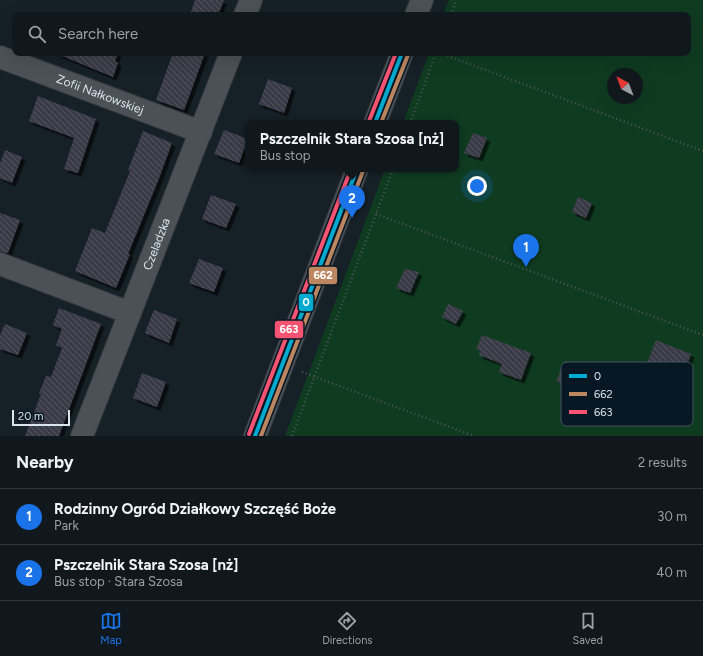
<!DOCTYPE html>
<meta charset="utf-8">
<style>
body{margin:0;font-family:Figtree,sans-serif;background:#1e252a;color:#f1f3f6}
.compass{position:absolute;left:607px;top:68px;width:36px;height:36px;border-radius:50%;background:#10181d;box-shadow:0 4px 16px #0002;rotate:318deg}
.scale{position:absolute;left:12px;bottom:10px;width:58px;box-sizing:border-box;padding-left:4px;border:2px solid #d9e4ec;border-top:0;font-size:11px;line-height:14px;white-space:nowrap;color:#d9e4ec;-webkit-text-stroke:3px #071723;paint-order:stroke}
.you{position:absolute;left:477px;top:186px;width:14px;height:14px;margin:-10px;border:3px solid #fff;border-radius:50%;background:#1a73e8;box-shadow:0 0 0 6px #1a73e833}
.badge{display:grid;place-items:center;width:26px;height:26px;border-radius:50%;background:#1a73e8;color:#fff;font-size:13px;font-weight:700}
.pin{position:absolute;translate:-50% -33px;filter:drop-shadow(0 1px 2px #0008)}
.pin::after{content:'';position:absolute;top:21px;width:14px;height:12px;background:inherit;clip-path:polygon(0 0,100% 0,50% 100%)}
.popup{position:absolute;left:245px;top:120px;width:214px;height:52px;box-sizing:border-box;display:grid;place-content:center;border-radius:8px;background:#10181d;filter:drop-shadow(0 1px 3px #0005);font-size:13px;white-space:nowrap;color:#9ca0a4}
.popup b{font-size:15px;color:#f1f3f6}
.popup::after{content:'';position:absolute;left:50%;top:100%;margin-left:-8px;border:8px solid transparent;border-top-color:#10181d}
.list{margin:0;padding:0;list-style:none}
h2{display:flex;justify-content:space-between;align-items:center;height:52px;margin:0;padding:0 16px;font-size:17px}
h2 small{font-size:13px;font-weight:400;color:#9ca0a4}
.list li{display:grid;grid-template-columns:26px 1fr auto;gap:12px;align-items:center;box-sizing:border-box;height:56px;padding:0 16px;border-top:1px solid #30373b}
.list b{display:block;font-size:15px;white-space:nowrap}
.list p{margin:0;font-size:13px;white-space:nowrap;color:#9ca0a4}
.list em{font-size:13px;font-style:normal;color:#9ca0a4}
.icon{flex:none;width:22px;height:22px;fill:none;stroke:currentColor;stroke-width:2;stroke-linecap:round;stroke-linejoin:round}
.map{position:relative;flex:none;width:703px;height:436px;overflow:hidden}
.search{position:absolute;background:#10181d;box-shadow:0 4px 16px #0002;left:12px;right:12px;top:12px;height:44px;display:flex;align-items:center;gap:10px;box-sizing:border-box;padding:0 14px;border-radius:8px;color:#9ca0a4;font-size:15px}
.sheet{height:164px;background:#10181d}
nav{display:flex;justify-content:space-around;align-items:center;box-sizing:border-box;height:56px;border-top:1px solid #30373b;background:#10181d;font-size:11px;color:#9ca0a4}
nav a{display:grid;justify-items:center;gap:2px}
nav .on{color:#1a73e8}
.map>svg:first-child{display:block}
.green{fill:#0f3b21;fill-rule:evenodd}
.building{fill:url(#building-back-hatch);filter:url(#shadow)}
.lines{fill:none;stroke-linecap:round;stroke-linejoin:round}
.minor-casing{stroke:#33393f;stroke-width:24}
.path{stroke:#4f565a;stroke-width:2.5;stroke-dasharray:1 3;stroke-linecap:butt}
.minor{stroke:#4b5157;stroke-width:22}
.bus-1-casing{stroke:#071723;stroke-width:7}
.bus-2-casing{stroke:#071723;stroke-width:7}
.bus-3-casing{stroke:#071723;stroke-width:7}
.bus-1{stroke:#00a9ce;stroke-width:4}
.bus-2{stroke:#bb8660;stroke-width:4}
.bus-3{stroke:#f65372;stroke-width:4}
.labels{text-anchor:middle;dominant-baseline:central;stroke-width:3;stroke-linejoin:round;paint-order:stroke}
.street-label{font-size:12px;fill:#d9e4ec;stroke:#071723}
.key{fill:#071723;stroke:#46545f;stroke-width:1}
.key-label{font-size:11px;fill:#d9e4ec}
.line-badge{stroke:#071723;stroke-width:1.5}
.badge-label{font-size:11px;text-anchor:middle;font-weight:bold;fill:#fff}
</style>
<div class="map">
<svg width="703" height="436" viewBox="0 0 703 436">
<defs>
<pattern id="building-back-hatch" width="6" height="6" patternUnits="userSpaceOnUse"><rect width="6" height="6" fill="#3b3b47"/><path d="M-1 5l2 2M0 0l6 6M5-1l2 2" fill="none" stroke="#575762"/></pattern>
<filter id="shadow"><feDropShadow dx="3.5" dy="3.5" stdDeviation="0" flood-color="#0009"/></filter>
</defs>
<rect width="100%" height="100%" fill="#162027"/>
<path class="green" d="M 449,0 L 703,0 L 703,436 L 285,436 L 385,169 L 456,169 L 456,123 L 403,123 L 429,53 L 688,53 L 688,15 L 443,15 ZM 613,74 L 637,74 L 637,98 L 613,98 Z"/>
<g class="building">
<polygon points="195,0 224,0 218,15 190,15"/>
<polygon points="55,53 118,53 115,61 118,63 113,77"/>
<polygon points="173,53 205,53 184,110 156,100"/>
<polygon points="268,79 292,88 284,113 259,104"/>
<polygon points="38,96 96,119 78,173 64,169 74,138 29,121"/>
<polygon points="224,130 248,139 239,163 214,154"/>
<polygon points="143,131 172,143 158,181 128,254 130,254 116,288 75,271 92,228 105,233 130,171 128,170"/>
<polygon points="473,133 487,138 479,158 464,153"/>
<polygon points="5,150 22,157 12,183 0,178 0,164"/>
<polygon points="211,195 236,204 226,228 202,219"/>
<polygon points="578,197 592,203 586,218 572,212"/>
<polygon points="0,213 20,220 8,253 0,252"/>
<polygon points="199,259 223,268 214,292 189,283"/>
<polygon points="405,269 419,272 410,293 396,288"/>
<polygon points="448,304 463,311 456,324 442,317"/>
<polygon points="59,308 101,324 59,436 25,436 41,394 39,393 46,376 51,377 62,348 56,345 62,329 53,325"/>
<polygon points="154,310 177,319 169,343 145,333"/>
<polygon points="5,324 27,333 18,355 0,349 0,335"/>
<polygon points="482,335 531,353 521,380 499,372 502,364 479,355 480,351 476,349"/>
<polygon points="656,340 691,354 673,402 628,384 636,366 645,369"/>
<polygon points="565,361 595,373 587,397 556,381"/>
<polygon points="142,373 166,382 157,407 133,398"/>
</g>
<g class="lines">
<defs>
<g id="minor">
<polyline points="245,15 251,0"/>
<polyline points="416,15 422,0"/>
<path id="s1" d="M 0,57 L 201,132"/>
<polyline points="375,123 402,53"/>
<polyline points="0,264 130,313"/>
<path id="s2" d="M 82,436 L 231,53"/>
<polyline points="255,436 357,169"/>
</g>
</defs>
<use href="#minor" class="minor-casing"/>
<g class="path">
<polyline points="451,15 456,0"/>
<polyline points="440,53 703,151"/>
<polyline points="410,123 436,53"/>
<polyline points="376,214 703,335"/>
<polyline points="302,372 474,436"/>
<polyline points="292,436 393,169"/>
</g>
<use href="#minor" class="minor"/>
<defs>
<g id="bus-1">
<polyline points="375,123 402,53"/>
<polyline points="255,436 357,169"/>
</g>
<g id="bus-2">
<polyline points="381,123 408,55"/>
<polyline points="261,436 363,171"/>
</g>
<g id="bus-3">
<polyline points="369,121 396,53"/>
<polyline points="249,434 351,169"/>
</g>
</defs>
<use href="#bus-1" class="bus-1-casing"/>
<use href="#bus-2" class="bus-2-casing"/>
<use href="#bus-3" class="bus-3-casing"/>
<use href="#bus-1" class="bus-1"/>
<use href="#bus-2" class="bus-2"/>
<use href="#bus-3" class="bus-3"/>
</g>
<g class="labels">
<g class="street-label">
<text stroke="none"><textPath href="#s1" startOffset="107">Zofii Nałkowskiej</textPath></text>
<text stroke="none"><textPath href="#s2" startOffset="206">Czeladzka</textPath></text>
</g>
</g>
<rect x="561" y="362" width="132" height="64" rx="6" class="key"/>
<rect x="569" y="374" width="18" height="4" fill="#00a9ce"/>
<rect x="569" y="392" width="18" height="4" fill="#bb8660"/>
<rect x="569" y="410" width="18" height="4" fill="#f65372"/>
<g class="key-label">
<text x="594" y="380">0</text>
<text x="594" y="398">662</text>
<text x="594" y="416">663</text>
</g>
<g class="line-badge">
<rect x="308" y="266" width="30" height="19" rx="4" fill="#bb8660"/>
<rect x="298" y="293" width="16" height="19" rx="4" fill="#00a9ce"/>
<rect x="274" y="320" width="30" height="19" rx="4" fill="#f65372"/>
</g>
<g class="badge-label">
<text x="323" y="279">662</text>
<text x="306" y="306">0</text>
<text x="289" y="333">663</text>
</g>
</svg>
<svg class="compass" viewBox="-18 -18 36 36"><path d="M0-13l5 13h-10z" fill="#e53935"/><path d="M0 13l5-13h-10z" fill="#9ca0a4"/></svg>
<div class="scale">20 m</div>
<div class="you"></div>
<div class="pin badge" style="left:526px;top:267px">1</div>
<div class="pin badge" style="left:352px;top:218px">2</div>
<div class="popup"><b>Pszczelnik Stara Szosa [nż]</b>Bus stop</div>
<div class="search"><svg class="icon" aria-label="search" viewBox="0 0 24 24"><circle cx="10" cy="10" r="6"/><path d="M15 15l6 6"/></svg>Search here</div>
</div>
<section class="sheet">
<h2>Nearby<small>2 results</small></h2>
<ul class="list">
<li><span class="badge">1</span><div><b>Rodzinny Ogród Działkowy Szczęść Boże</b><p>Park</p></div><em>30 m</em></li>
<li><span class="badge">2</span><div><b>Pszczelnik Stara Szosa [nż]</b><p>Bus stop · Stara Szosa</p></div><em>40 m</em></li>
</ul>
</section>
<nav>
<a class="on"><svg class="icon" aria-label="map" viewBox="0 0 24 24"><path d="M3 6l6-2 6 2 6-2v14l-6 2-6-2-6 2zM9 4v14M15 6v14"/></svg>Map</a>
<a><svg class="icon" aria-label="directions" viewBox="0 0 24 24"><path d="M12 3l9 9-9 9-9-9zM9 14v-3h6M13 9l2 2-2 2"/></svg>Directions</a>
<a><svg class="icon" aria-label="saved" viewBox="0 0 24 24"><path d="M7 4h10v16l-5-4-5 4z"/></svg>Saved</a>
</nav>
